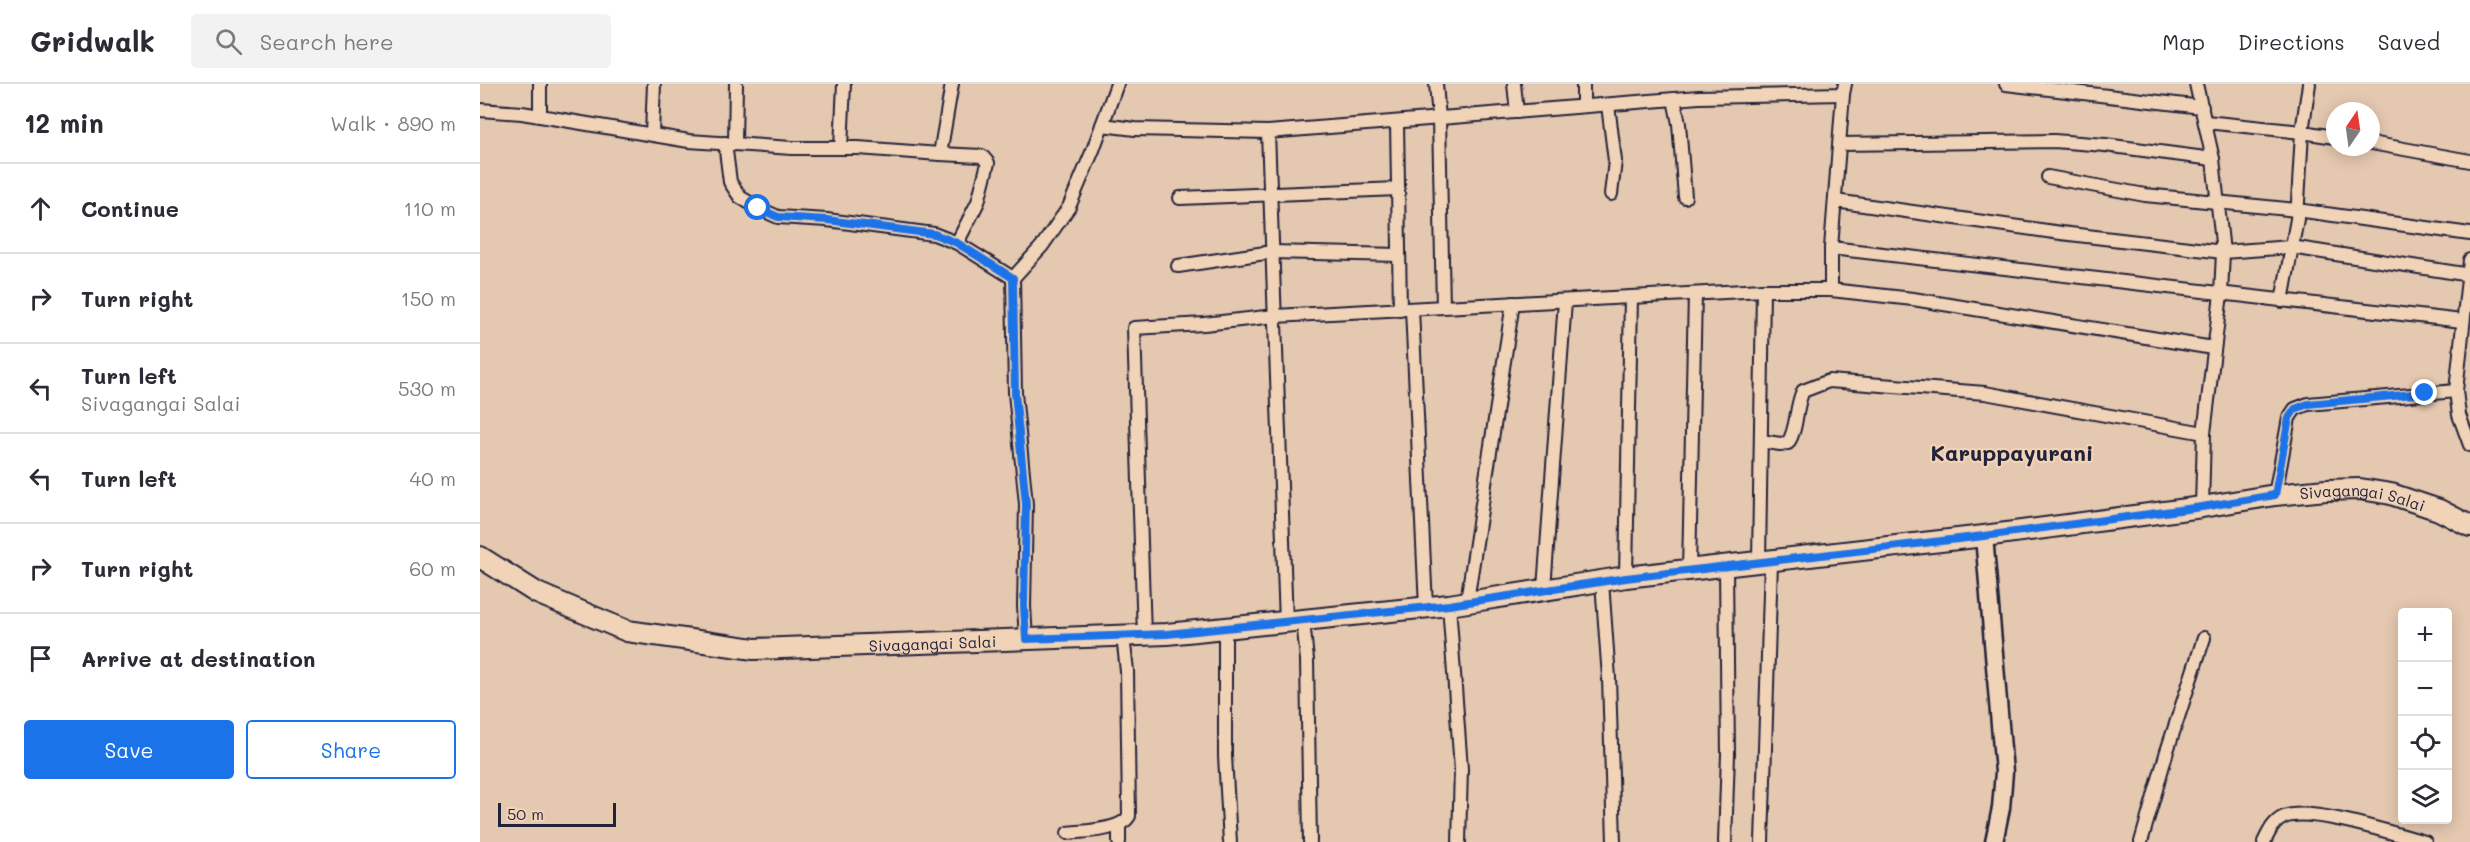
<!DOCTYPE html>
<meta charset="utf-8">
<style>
body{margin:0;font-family:Mali,sans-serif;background:#f2f2f3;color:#2b2b33}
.controls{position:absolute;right:18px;bottom:18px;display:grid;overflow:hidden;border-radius:6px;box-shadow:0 3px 15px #0003}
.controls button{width:54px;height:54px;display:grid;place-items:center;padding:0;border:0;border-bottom:2px solid #e1e1e2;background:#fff;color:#2b2b33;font:30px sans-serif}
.compass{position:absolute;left:1846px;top:18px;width:54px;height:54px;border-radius:50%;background:#fff;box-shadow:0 3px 15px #0003;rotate:13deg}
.scale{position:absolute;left:18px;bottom:15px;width:118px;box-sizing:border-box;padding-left:6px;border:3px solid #22223b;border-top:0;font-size:16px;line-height:21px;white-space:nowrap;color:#22223b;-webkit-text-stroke:4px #f1d3b7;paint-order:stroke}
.stop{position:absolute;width:18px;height:18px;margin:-14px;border:4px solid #1a73e8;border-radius:50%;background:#fff}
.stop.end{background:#1a73e8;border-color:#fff;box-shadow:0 2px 6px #0008}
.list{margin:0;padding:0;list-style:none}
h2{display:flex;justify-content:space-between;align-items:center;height:78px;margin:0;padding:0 24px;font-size:26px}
h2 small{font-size:20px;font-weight:400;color:#7c7c81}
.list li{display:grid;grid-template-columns:39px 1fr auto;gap:18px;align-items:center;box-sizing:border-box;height:90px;padding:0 24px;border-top:2px solid #e1e1e2}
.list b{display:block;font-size:22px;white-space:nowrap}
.list p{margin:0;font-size:20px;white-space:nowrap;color:#7c7c81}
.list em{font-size:20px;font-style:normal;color:#7c7c81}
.actions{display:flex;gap:12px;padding:18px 24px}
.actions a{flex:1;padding:14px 0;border:2px solid #1a73e8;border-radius:6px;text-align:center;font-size:21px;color:#1a73e8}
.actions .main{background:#1a73e8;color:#fff}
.icon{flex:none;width:33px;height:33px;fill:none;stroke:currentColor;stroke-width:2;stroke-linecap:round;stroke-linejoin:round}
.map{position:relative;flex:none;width:1990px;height:758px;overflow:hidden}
header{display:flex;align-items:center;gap:36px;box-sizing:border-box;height:84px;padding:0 30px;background:#fff;border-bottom:2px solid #e1e1e2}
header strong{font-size:28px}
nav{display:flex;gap:33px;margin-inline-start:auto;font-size:21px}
.search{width:420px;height:54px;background:#f2f2f3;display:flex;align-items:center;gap:15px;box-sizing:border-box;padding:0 21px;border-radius:6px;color:#7c7c81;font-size:22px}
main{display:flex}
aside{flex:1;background:#fff}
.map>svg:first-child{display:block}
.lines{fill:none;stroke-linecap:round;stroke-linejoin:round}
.minor-casing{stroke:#22223b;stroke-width:16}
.tertiary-casing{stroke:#22223b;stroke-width:21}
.primary-casing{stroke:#22223b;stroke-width:24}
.minor{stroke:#f1d3b7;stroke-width:12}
.tertiary{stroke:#f1d3b7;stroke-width:16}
.primary{stroke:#f1d3b7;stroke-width:20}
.route{stroke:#1a73e8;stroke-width:8}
.labels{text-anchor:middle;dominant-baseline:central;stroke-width:4.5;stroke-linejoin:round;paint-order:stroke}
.street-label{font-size:16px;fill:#22223b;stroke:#f1d3b7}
.district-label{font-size:22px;font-weight:bold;fill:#22223b;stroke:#f1d3b7}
</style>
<header>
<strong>Gridwalk</strong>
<div class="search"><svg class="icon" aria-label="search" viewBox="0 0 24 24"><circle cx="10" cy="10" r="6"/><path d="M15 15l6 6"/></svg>Search here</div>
<nav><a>Map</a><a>Directions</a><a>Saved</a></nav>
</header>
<main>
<aside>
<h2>12 min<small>Walk · 890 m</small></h2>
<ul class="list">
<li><svg class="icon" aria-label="ahead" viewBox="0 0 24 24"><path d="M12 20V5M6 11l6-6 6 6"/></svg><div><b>Continue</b></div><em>110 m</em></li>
<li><svg class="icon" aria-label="right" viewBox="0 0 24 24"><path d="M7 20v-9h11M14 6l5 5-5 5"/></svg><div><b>Turn right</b></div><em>150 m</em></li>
<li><svg class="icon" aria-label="left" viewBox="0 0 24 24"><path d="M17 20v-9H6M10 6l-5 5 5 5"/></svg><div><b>Turn left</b><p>Sivagangai Salai</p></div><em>530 m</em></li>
<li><svg class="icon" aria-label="left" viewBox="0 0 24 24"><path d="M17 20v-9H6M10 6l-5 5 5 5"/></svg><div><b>Turn left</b></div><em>40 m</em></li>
<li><svg class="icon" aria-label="right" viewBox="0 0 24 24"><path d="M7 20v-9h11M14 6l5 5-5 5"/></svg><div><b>Turn right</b></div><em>60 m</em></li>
<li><svg class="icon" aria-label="arrive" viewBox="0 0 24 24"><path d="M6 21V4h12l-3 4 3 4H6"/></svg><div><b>Arrive at destination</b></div></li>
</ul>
<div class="actions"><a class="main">Save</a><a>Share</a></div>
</aside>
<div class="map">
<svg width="1990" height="758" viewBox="0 0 1990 758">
<rect width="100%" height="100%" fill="#e5c8b0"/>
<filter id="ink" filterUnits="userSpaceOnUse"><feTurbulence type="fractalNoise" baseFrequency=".0167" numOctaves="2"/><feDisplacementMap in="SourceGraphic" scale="12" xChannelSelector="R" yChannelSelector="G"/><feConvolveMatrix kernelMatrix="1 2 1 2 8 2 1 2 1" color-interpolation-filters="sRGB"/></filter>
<g filter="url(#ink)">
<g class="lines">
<defs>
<g id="minor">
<polyline points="956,0 959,34 963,223"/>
<polyline points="1034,0 1037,28"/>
<polyline points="1526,0 1722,23"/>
<polyline points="1716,0 1733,75 1743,168 1741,210 1724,349 1722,423"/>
<polyline points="1194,15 1199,40 1205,113"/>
<polyline points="1128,21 1135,77 1131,110"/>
<polyline points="1103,22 1103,0"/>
<polyline points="0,26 42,29 209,57 312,64 378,64 460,70 472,0"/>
<polyline points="60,32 60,0"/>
<polyline points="917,38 920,226"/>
<polyline points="1726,38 1822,48 1855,53"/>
<polyline points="622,41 655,45 788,48"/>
<polyline points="172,50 174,0"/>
<polyline points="245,59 250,98 260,113 278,124 298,133 347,136 454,150 477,159 533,194"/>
<polyline points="1891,59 1990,77"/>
<polyline points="255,60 256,0"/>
<polyline points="1360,60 1574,57 1625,61 1733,75"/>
<polyline points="361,64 364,0"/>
<polyline points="460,70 502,72 508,79 498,118 477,159"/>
<polyline points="1568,93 1665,111 1817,126 1990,150"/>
<polyline points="700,114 918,105"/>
<polyline points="1355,117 1581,149 1743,168 1811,163 1990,191"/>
<polyline points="1351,164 1982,237"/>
<polyline points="1990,176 1976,307 1979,331 1990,361"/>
<polyline points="698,182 792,168 919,171"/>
<polyline points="1351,206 1351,164 1363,10"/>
<polyline points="1802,217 1817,135 1822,48 1829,0"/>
<polyline points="932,225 946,523"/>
<path d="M 1281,357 L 1300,360 L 1308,359 C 1318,344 1315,323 1323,307 L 1349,297 L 1505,309 L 1724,349"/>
<polyline points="1795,411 1809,334 1815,325 1828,320 1976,307"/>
<polyline points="1279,478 1283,206"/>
<polyline points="1209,486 1215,210"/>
<polyline points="1146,493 1151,213"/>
<polyline points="1122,498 1129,594 1134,758"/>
<polyline points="1064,505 1085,217"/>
<polyline points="987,517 1033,219"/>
<polyline points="969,521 981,685 979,758"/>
<polyline points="823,536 827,576 830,758"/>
<polyline points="806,538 788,48 1219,13 1363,10 1365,0"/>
<polyline points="745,544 745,672 750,758"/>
<polyline points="664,551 654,244 724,240 795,232 1283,206 1351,206 1433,215 1733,264"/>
<polyline points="546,555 544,522 546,420 535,309 533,194 562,162 589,123 613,66 637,0"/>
<polyline points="639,742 639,758"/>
<path d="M 588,749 C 604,747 641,747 649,732 L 647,587 L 643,552"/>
<polyline points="1245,758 1248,670 1246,483"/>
<polyline points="1282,758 1291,478"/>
<polyline points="1661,758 1687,667 1724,554"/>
<path d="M 1784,758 C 1789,748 1793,738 1804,733 C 1831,722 1914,750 1945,758"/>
</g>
<polyline id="tertiary" points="1504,452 1524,688 1521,724 1514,758"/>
<g id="primary">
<path id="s1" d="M 0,473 L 57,509 L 147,547 L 274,565 L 687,550 L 969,521 L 1146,493 L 1504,452 L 1722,423 L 1795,411 L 1846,406 L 1880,405 L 1911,410 L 1959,426 L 1990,442"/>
</g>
</defs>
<use href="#minor" class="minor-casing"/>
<use href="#tertiary" class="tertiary-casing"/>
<use href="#primary" class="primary-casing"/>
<use href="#minor" class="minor"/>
<use href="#tertiary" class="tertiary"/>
<use href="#primary" class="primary"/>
</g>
</g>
<g class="lines" filter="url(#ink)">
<polyline class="route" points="278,124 298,133 347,136 454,150 477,159 533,194 535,309 546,420 544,522 546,555 687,550 969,521 1146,494 1504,452 1722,423 1795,411 1809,334 1815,325 1828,320 1945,309"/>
</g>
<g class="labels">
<g class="street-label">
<text stroke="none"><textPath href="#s1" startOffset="1912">Sivagangai Salai</textPath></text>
<text stroke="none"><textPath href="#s1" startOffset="472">Sivagangai Salai</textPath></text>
</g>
<g class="district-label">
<text x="1532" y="368">Karuppayurani</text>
</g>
</g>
</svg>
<div class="controls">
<button>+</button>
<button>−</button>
<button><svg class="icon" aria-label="locate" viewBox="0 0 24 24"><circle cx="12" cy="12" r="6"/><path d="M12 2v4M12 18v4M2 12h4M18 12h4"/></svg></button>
<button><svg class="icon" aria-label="layers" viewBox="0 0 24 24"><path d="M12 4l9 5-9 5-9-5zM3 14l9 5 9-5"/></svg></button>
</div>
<svg class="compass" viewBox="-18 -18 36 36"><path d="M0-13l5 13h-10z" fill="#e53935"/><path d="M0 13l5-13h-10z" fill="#7c7c81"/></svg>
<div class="scale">50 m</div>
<div class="stop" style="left:278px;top:124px"></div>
<div class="stop end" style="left:1945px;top:309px"></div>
</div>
</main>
